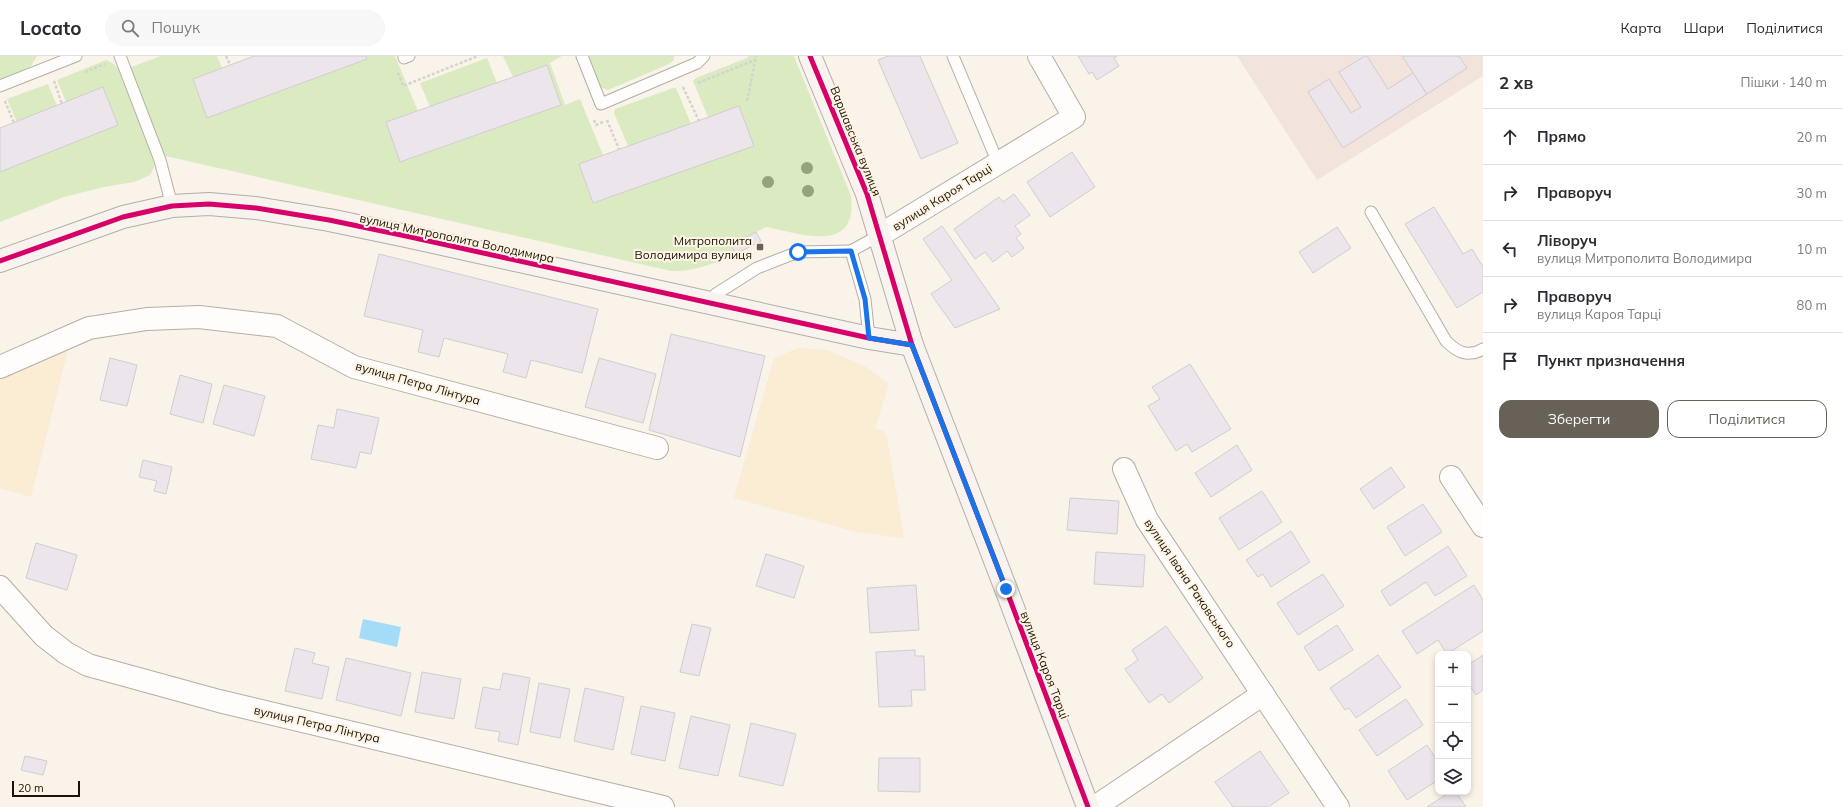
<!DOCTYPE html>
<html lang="uk">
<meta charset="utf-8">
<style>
body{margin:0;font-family:Mulish,sans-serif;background:#f7f7f7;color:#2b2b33}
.controls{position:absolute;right:12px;bottom:12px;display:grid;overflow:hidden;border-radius:8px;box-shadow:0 2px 6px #0003}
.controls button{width:36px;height:36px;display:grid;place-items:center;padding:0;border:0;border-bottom:1px solid #e1e1e2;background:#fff;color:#2b2b33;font:20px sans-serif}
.scale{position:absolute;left:12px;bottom:10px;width:68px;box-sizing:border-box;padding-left:4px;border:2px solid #191309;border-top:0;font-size:11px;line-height:14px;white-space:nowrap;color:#191309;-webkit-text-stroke:3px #fff4e3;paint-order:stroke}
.stop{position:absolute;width:12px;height:12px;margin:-9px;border:3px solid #1a73e8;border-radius:50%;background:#fff}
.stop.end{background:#1a73e8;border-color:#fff;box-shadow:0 1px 4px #0008}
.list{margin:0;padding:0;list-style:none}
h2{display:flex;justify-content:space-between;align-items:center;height:52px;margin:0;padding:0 16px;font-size:17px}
h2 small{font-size:13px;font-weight:400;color:#7c7c81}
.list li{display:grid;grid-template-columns:26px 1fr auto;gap:12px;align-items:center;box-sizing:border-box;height:56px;padding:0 16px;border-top:1px solid #e1e1e2}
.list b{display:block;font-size:15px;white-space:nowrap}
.list p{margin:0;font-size:13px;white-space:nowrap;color:#7c7c81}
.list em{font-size:13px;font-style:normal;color:#7c7c81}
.actions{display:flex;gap:8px;padding:12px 16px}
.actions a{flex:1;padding:9px 0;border:1px solid #676157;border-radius:12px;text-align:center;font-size:14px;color:#676157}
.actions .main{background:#676157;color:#fff}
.icon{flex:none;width:22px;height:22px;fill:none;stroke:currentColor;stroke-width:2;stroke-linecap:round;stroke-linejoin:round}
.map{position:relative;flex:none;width:1483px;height:751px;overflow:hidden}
header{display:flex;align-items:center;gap:24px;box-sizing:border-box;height:56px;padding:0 20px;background:#fff;border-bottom:1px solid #e1e1e2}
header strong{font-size:19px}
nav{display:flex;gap:22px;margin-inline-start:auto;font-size:14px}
.search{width:280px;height:36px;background:#f7f7f7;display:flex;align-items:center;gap:10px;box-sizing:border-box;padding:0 14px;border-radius:22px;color:#7c7c81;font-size:15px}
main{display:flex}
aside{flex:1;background:#fff}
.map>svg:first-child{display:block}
.built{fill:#fbecd4}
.industrial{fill:#f2e3dd}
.green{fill:#daebc1}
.water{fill:#a4dcf7}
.building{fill:#ece5eb;stroke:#d2cdce}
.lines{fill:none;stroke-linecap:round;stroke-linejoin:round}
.lane-casing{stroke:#b4aea5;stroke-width:13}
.street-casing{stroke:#b4aea5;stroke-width:24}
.secondary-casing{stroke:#b4aea5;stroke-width:24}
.path{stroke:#d4d3d0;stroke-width:2.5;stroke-dasharray:3 2;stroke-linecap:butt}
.lane{stroke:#fefdfc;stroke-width:11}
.street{stroke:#fefdfc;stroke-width:22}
.secondary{stroke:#f8f3f1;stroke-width:22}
.cycleway-casing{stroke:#fff4e3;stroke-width:8}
.cycleway{stroke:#d6006c;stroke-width:5}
.tree{fill:#94a378}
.route{stroke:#1a73e8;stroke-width:5}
.poi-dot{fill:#676157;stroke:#fff4e3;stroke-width:1.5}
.labels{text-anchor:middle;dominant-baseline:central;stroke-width:4;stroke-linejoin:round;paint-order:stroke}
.street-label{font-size:12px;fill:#191309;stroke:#fff4e3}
.poi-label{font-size:12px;fill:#191309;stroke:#fff4e3;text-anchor:end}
</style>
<header>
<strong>Locato</strong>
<div class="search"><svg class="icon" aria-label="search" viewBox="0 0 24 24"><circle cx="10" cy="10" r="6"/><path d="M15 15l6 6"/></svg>Пошук</div>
<nav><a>Карта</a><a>Шари</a><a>Поділитися</a></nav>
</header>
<main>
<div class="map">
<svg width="1483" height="751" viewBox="0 0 1483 751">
<rect width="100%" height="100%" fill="#f9f3e9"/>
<g class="built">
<polygon points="70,291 67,298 31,441 0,432 0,322"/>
<polygon points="798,292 828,294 866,311 889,328 875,372 883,375 887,381 904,482 856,476 734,442 774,302"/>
</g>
<polygon class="industrial" points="1237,0 1483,0 1483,20 1317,124"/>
<g class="green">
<polygon points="0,0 37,0 30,11 0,26"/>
<path d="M 161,0 L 217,0 L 222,12 L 193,23 L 207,62 L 367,3 L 366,0 L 395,0 L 418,55 L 401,106 L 561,49 L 547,9 L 513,21 L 503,0 L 562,0 L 550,7 L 565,49 L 580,43 L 603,99 L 579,108 L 593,147 L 753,90 L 739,50 L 708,61 L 693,25 L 696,22 L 747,2 L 749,0 L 794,0 L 851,140 C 858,200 800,177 766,171 L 731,189 L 736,198 C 716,207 693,216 671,215 L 161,99 L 130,17 L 131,11 Z"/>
<polygon points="588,0 674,0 674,4 669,8 608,34 600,31"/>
<polygon points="487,2 497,27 430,51 420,27"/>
<polygon points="106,4 114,8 118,13 153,100 154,111 150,119 134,126 104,131 64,141 0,166 0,116 118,69 103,32 66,46 57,24"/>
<polygon points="48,28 57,50 17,66 7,43"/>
<polygon points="673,32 676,32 691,68 628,90 614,57 615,53"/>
</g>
<polygon class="water" points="363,563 401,571 397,591 359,582"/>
<g class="building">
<polygon points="254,0 366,0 367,3 207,62 193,23"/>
<polygon points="888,0 920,0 958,87 921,103 878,4"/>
<polygon points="1078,0 1117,0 1114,2 1119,10 1097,24 1092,16 1089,18"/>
<polygon points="1365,0 1367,0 1388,33 1413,17 1427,38 1343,92 1308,36 1329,23 1351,57 1361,51 1339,16"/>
<polygon points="1402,0 1459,0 1467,12 1427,38"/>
<polygon points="547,9 561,49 400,106 386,66"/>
<polygon points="103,31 118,69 0,116 0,72"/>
<polygon points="739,50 754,90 593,147 579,108"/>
<polygon points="1072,96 1095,131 1050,161 1027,126"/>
<polygon points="1014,138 1030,159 1015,170 1021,178 1016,182 1024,192 1012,201 1007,195 993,206 985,196 975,203 954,173 999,141 1003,146"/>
<polygon points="1434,151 1463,198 1472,193 1483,211 1483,236 1457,252 1405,168"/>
<polygon points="942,170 1000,253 955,272 931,238 952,224 923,183"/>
<polygon points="1337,171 1351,192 1313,217 1299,196"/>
<polygon points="756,176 761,185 736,198 731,189"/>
<polygon points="379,198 598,253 582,317 531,304 526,322 503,316 508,298 444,282 439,301 418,296 423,274 364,260"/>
<polygon points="671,278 765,300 740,401 649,374"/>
<polygon points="110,302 137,309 127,350 100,344"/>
<polygon points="599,302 656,318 643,367 585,351"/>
<polygon points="1190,308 1231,373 1192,396 1187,388 1176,395 1148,350 1160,343 1152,331"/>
<polygon points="180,319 212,328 203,367 170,358"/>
<polygon points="224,329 265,340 254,380 213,368"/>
<polygon points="337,353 379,362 371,398 360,396 356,412 311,403 318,369 334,372"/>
<polygon points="1237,389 1252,414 1211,441 1195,417"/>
<polygon points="143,404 172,411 166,438 154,435 157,425 139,421"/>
<polygon points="1391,411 1405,431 1374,453 1360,433"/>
<polygon points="1262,435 1282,466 1239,494 1219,462"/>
<polygon points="1070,442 1119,445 1117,478 1067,474"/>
<polygon points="1423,448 1442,476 1405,500 1387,471"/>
<polygon points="1291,475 1310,506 1271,531 1263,518 1258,521 1246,504"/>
<polygon points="36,487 77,499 67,534 26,522"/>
<polygon points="1448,490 1467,520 1435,540 1426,526 1390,550 1381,535"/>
<polygon points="1096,496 1145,499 1143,531 1094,528"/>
<polygon points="766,498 804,510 794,542 756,530"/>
<polygon points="1323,518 1344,550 1298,579 1277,547"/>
<polygon points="916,529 919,574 870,577 867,532"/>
<polygon points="1474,529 1483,544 1483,575 1447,598 1438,584 1417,598 1402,575"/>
<polygon points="692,568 711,572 699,620 680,616"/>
<polygon points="1337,569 1353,594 1319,615 1304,591"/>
<polygon points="1166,570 1203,622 1169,647 1162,638 1149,647 1125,613 1138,604 1132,594"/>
<polygon points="295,592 315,597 312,607 329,611 322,643 285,635"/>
<polygon points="915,594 915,600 924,600 925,634 911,634 912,650 879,651 876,596"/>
<polygon points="1378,599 1401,631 1356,662 1349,652 1345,654 1330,632"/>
<polygon points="1483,599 1483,634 1476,639 1468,627 1468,609"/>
<polygon points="346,602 411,617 401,660 336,644"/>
<polygon points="422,616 461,623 454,663 415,656"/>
<polygon points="503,617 530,622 518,689 498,685 500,676 475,672 483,631 500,634"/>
<polygon points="539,627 570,633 560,682 530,676"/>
<polygon points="585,632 624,641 613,694 574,685"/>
<polygon points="1406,643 1423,669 1377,700 1359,674"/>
<polygon points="641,650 675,657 665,705 631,698"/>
<polygon points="691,660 730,669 718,720 679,712"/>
<polygon points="751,667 796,678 783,730 739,720"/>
<polygon points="1427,689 1438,706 1438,724 1407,744 1388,715"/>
<polygon points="1260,695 1289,737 1268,751 1233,751 1215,726"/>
<polygon points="25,700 47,705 43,719 21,714"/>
<polygon points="879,702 920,702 920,736 878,735"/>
<polygon points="1450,736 1456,736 1466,751 1427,751"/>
</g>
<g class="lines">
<defs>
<g id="lane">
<polyline points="120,0 160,104 172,150"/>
<polyline points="404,0 404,2 409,0"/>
<polyline points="582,0 601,48 697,7 704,0"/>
<polyline points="953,0 998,107"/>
<polyline points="0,30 76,0"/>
<path d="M 1371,156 L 1446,285 C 1457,296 1468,302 1483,293"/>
<polyline points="851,195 880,179"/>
<polyline points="709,247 716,238 757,212 798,196 851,195 865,243 869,282"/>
</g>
<g id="street">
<polyline points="880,179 1074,61 1039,0"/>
<polyline points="0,311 89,272 147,263 199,261 277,270 354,311 657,392"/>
<polyline points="1124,413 1147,464 1338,751"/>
<polyline points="1451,421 1483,470"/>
<polyline points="0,531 44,580 66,597 88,609 219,645 663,751"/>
<polyline points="1095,751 1263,638"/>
</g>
<g id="secondary">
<polyline points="810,0 867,138 912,289 1006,533 1088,751"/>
<polyline points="0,205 123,161 172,150 209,148 256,152 329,164 406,180 869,282 912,289"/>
</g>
</defs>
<use href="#lane" class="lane-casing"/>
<use href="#street" class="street-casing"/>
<use href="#secondary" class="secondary-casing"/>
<g class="path">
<polyline points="226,0 230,9"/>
<polyline points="85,16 105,8"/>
<polyline points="398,17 403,30 478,0"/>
<polyline points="54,25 62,48"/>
<polyline points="698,27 755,4"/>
<polyline points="683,31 699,65"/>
<polyline points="5,45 14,67"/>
<polyline points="747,45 756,0"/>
<polyline points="594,64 596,69 603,66"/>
<polyline points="607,64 619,93"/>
</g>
<use href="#lane" class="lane"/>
<use href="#street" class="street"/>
<use href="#secondary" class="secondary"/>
<defs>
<g id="cycleway">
<polyline points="810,0 867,138 912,289 1006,533 1088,751"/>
<polyline points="0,205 123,161 172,150 209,148 256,152 329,164 406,180 869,282 912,289"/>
</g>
</defs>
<use href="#cycleway" class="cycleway-casing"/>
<use href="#cycleway" class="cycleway"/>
</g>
<g class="tree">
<circle cx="807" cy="112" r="6"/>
<circle cx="768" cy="126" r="6"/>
<circle cx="808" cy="135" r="6"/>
</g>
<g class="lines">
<polyline class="route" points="798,196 851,195 865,243 869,282 912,289 1006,533"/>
</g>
<rect class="poi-dot" x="756" y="187" width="8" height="8" rx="2"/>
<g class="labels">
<g class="street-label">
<text transform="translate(856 85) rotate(68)">Варшавська вулиця</text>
<text transform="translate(942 141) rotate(-32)">вулиця Кароя Тарці</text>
<text transform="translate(457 182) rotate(12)">вулиця Митрополита Володимира</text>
<text transform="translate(418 327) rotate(16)">вулиця Петра Лінтура</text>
<text transform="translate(1190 527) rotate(56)">вулиця Івана Раковського</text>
<text transform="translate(1045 609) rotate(69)">вулиця Кароя Тарці</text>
<text transform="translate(317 668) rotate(13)">вулиця Петра Лінтура</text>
</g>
<g class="poi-label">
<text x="752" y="184">Митрополита<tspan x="752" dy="14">Володимира вулиця</tspan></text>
</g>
</g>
</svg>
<div class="controls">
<button>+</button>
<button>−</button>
<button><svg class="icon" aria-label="locate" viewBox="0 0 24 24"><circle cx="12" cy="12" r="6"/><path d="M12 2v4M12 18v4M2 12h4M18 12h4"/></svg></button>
<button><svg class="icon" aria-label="layers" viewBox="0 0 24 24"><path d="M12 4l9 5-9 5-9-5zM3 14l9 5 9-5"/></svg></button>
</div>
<div class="scale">20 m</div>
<div class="stop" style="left:798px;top:196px"></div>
<div class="stop end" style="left:1006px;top:533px"></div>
</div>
<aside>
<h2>2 хв<small>Пішки · 140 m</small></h2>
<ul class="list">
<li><svg class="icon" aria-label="ahead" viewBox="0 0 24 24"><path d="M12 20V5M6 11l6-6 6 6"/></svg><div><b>Прямо</b></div><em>20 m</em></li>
<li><svg class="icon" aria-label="right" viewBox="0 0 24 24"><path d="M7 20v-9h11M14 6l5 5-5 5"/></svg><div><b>Праворуч</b></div><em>30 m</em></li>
<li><svg class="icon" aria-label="left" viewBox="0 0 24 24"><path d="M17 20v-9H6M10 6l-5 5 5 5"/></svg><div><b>Ліворуч</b><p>вулиця Митрополита Володимира</p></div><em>10 m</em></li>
<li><svg class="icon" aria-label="right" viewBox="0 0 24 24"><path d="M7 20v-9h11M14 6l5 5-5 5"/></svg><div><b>Праворуч</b><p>вулиця Кароя Тарці</p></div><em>80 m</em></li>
<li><svg class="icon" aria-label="arrive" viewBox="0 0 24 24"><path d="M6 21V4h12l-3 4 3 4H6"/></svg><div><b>Пункт призначення</b></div></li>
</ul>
<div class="actions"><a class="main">Зберегти</a><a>Поділитися</a></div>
</aside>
</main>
